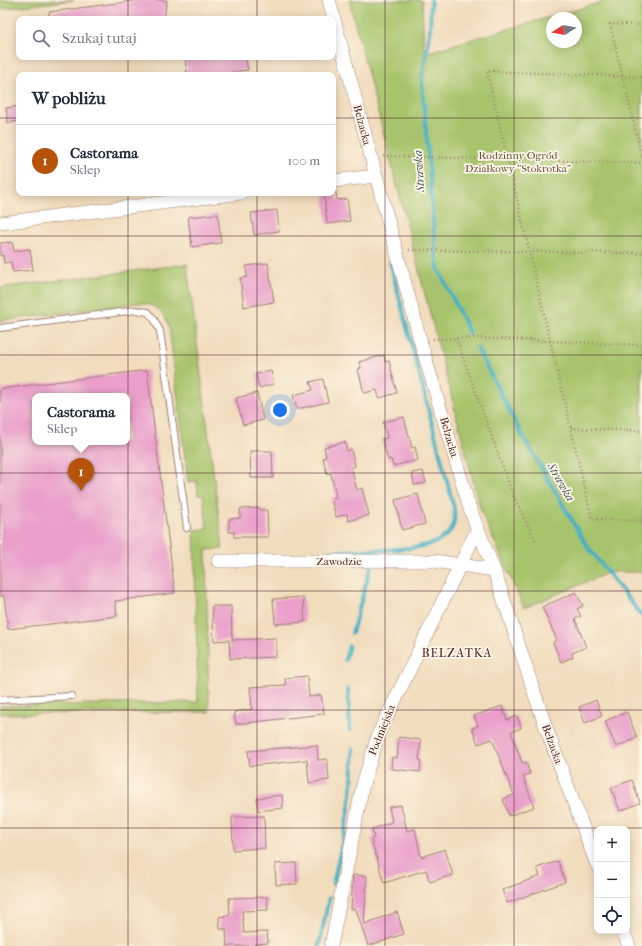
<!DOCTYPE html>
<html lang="pl">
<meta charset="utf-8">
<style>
body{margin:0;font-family:"IM FELL French Canon",serif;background:#f6f6f7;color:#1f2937}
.controls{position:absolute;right:12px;bottom:12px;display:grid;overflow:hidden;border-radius:8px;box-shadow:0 2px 10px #0003}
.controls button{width:36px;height:36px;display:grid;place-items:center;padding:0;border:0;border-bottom:1px solid #e0e1e3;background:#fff;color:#1f2937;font:20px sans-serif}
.compass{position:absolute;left:546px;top:12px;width:36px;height:36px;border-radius:50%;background:#fff;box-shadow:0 2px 10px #0003;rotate:259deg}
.you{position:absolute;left:280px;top:410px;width:14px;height:14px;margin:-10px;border:3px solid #fff;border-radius:50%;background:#1a73e8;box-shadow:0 0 0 6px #1a73e833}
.badge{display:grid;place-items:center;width:26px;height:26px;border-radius:50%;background:#b45309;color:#fff;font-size:13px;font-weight:700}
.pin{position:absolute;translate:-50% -33px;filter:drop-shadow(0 1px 2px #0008)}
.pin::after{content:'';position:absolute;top:21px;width:14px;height:12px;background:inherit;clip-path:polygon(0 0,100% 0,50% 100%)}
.popup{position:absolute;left:32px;top:393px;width:98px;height:52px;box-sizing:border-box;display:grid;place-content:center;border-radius:8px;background:#fff;filter:drop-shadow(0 1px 3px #0005);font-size:13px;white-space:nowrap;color:#747a83}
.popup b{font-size:15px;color:#1f2937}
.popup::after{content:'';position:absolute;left:50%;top:100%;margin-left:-8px;border:8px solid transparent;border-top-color:#fff}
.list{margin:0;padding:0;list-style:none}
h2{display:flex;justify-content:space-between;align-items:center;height:52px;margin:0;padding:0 16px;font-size:17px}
h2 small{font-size:13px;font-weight:400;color:#747a83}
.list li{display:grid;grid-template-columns:26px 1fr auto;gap:12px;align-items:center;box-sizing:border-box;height:72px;padding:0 16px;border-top:1px solid #e0e1e3}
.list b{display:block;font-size:15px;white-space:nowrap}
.list p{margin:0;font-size:13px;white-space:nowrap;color:#747a83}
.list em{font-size:13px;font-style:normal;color:#747a83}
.icon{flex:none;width:22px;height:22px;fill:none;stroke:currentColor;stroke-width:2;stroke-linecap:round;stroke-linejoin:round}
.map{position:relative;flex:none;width:642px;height:946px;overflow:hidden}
.search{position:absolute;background:#fff;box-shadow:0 2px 10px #0003;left:16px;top:16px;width:320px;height:44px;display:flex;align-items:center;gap:10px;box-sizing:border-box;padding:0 14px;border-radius:8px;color:#747a83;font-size:15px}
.panel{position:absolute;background:#fff;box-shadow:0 2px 10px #0003;left:16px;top:72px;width:320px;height:124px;border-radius:8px}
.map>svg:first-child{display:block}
.green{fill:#a7c46c;stroke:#78724c;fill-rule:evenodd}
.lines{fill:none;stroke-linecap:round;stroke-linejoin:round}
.stream{stroke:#45b0c3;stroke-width:4}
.building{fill:#e99fca;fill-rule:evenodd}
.service-casing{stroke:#9e7e74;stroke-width:8}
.minor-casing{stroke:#9e7e74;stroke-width:14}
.path{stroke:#9e7e74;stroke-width:2.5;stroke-dasharray:1 3;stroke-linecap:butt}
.service{stroke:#fff;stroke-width:6}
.minor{stroke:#fff;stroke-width:13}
.grid{fill:none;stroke:#4a1f2b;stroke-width:1;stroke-opacity:0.55}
.labels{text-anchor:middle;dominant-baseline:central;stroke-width:3.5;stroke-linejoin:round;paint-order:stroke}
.street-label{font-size:11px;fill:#4a1f2b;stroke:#fcf5e5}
.park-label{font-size:11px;fill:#66513e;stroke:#fcf5e5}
.water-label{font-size:12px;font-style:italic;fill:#485968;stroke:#fcf5e5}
.neighbourhood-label{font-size:12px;letter-spacing:1px;fill:#4a1f2b;stroke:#fcf5e5}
</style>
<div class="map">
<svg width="642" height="946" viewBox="0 0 642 946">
<rect width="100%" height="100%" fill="#fcf5e5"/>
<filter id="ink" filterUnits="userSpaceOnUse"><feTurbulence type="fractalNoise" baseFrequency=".025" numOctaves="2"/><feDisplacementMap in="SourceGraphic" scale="8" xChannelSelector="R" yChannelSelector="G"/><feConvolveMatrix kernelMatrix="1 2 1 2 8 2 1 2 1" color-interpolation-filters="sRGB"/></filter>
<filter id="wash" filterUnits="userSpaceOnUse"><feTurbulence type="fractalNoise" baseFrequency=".012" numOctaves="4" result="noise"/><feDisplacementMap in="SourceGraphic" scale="16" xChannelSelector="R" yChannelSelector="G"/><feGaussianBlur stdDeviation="0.9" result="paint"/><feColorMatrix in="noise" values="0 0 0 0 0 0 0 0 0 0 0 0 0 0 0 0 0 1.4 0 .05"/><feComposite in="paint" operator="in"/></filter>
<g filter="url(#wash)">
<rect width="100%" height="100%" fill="#f1dcbc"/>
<g class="green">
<polygon points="0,0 74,0 0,9"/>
<path d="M 349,0 L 422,0 L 424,53 L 610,0 L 642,0 L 642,572 L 610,572 L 524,608 L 481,511 ZM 552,18 L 576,18 L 576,42 L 552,42 Z"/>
<path d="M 187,264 L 223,549 L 206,550 L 209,712 L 0,714 L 0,706 L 198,702 L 194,530 L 207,529 L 203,495 L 198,495 L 197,481 L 188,482 L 169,327 C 164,311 154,303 138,303 L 0,321 L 0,288 Z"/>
</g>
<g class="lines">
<g class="stream">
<polyline points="431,0 430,33 422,79 436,256 438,268 470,334"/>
<polyline points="477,348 521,433 587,546 642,616"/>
<path d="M 328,552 C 345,551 363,550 380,550 C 409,548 461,550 454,508 L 390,262"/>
<polyline points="352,633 371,566"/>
<polyline points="345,660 349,646"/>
<polyline points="348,689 350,730"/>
<path d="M 333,884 C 343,839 355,795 353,748"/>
<polyline points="319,946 329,898"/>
</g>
</g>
<g id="blocks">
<g class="building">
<polygon points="140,0 167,0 164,19 49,19 49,12"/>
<polygon points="185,57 245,57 248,70 232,72 232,75 191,75 190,72 187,73"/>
<polygon points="19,106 19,121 8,123 6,108"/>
<polygon points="336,192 337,200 347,199 350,221 327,224 324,194"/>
<polygon points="277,210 279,231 254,235 251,213"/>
<polygon points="218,214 221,243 192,247 188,217"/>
<polygon points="12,242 14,251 30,249 33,270 13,272 11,262 4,263 3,255 0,256 0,243"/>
<polygon points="268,263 274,302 244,307 240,278 247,277 246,266"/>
<polygon points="384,355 385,362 389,361 397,393 379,398 377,390 364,393 358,369 361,368 359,362"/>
<path d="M 147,370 L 175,593 L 115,601 L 117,616 L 8,629 L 4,596 L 0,596 L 0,389 ZM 35,396 L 127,396 L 127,442 L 35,442 Z"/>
<polygon points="271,371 274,384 259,388 256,374"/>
<polygon points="323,379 328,402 297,409 293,395 313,390 310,382"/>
<polygon points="257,393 263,420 243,425 236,398"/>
<polygon points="404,417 412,448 415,447 418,460 393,466 391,459 388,460 382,439 387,438 383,422"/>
<polygon points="345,442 347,451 351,449 355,466 351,467 357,490 362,488 369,515 348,521 347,514 336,517 331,498 336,497 331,473 327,474 323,458 326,457 324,447"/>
<polygon points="250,451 272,451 273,478 251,478"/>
<polygon points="423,471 426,483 414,485 412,473"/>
<polygon points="418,494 425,524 402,530 395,500"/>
<polygon points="260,508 260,510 267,510 268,537 234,537 234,532 229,532 229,519 240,518 240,509"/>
<polygon points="576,592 583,606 577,609 581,616 575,619 586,647 572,653 573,657 561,662 553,642 557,640 542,607"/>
<polygon points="303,597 305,622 275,624 273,599"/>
<polygon points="212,606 231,606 232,640 276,638 276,657 230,659 229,640 214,641"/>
<polygon points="307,676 309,697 321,695 324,714 236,724 234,712 252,709 250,687 286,685 285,678"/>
<polygon points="596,700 602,716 585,723 579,707"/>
<polygon points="502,706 507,720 517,716 521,728 511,732 522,763 526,762 530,774 523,776 534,807 509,816 503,799 514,795 492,739 478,744 472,728 478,726 474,716"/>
<polygon points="627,712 637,738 616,747 605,721"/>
<polygon points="399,737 421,740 419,760 421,760 420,772 391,769 392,757 397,758"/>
<polygon points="317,745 318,760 327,759 329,780 309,783 307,760 250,766 248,751"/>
<polygon points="632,780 640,803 620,811 611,788"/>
<polygon points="282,795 283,808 258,811 257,798"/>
<polygon points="401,805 407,831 415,829 421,857 445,849 453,875 430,882 426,870 384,883 371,839 374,838 372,829 392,822 389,807"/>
<polygon points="264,816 265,848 233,850 232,817"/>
<polygon points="558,861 565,882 507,903 502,890 540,876 537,868"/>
<polygon points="296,863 297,884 276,885 275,864"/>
<polygon points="353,875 367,876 364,924 397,912 404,934 368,946 356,909 351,909"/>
<polygon points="267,897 268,910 242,911 244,933 267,932 268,943 255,944 255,946 227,946 226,929 220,929 219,917 230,915 229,898"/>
</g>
</g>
</g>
<g filter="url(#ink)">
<use href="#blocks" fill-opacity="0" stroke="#9e7e74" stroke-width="1"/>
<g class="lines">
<defs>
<g id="service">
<polyline points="0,328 136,310 148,312 154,319 160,331 187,528"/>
<polyline points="0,700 72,696"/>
</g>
<g id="minor">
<polyline points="329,0 421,343 470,509 494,570 545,725 597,865"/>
<polyline points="333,181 376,176"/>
<polyline points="0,223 241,193"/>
<polyline points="218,561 434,561 494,570"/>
<polyline points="623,931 629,946"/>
<polyline points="331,946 363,784 379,733 477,530"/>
</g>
</defs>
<use href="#service" class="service-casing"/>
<use href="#minor" class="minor-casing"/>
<g class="path">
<polyline points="642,25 610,24 642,157"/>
<polyline points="642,77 487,71 592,519 642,521"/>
<polyline points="383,156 642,163"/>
<polyline points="409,250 642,253"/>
<polyline points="456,338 514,498 536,541"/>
<polyline points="433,339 475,338 642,345"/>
<polyline points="571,428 642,431"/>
</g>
<use href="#service" class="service"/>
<use href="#minor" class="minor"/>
</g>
</g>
<path class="grid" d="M 128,0 L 128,19M 257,0 L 257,19M 385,0 L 385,946M 514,0 L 514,946M 128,57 L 128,75M 257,57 L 257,75M 0,118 L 19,118M 333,118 L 642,118M 128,193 L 128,946M 257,193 L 257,946M 0,236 L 642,236M 0,355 L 642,355M 0,473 L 642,473M 0,591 L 642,591M 0,710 L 642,710M 0,828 L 642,828"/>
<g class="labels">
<g class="street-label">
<text transform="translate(362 125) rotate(75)">Belzacka</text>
<text transform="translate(449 437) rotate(74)">Belzacka</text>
<text x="339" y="561">Zawodzie</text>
<text transform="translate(382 730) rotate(-68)">Podmiejska</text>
<text transform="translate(552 744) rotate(70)">Belzacka</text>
</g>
<g class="park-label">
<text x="518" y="155">Rodzinny Ogród<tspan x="518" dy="13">Działkowy "Stokrotka"</tspan></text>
</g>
<g class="water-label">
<text transform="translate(419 171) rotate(-94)">Strawka</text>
<text transform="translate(561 482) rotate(60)">Strawka</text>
</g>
<g class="neighbourhood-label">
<text x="457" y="653">BELZATKA</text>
</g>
</g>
</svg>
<div class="controls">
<button>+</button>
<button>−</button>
<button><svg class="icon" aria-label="locate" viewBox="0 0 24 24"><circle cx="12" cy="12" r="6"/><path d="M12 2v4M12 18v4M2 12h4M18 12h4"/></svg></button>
</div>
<svg class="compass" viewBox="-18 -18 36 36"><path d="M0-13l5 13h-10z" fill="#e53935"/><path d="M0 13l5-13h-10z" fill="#747a83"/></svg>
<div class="you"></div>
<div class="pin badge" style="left:81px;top:491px">1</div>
<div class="popup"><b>Castorama</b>Sklep</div>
<div class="search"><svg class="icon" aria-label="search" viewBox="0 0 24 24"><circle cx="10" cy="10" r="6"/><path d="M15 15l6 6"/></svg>Szukaj tutaj</div>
<section class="panel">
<h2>W pobliżu<small></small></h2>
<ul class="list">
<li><span class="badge">1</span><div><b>Castorama</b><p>Sklep</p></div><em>100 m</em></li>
</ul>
</section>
</div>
